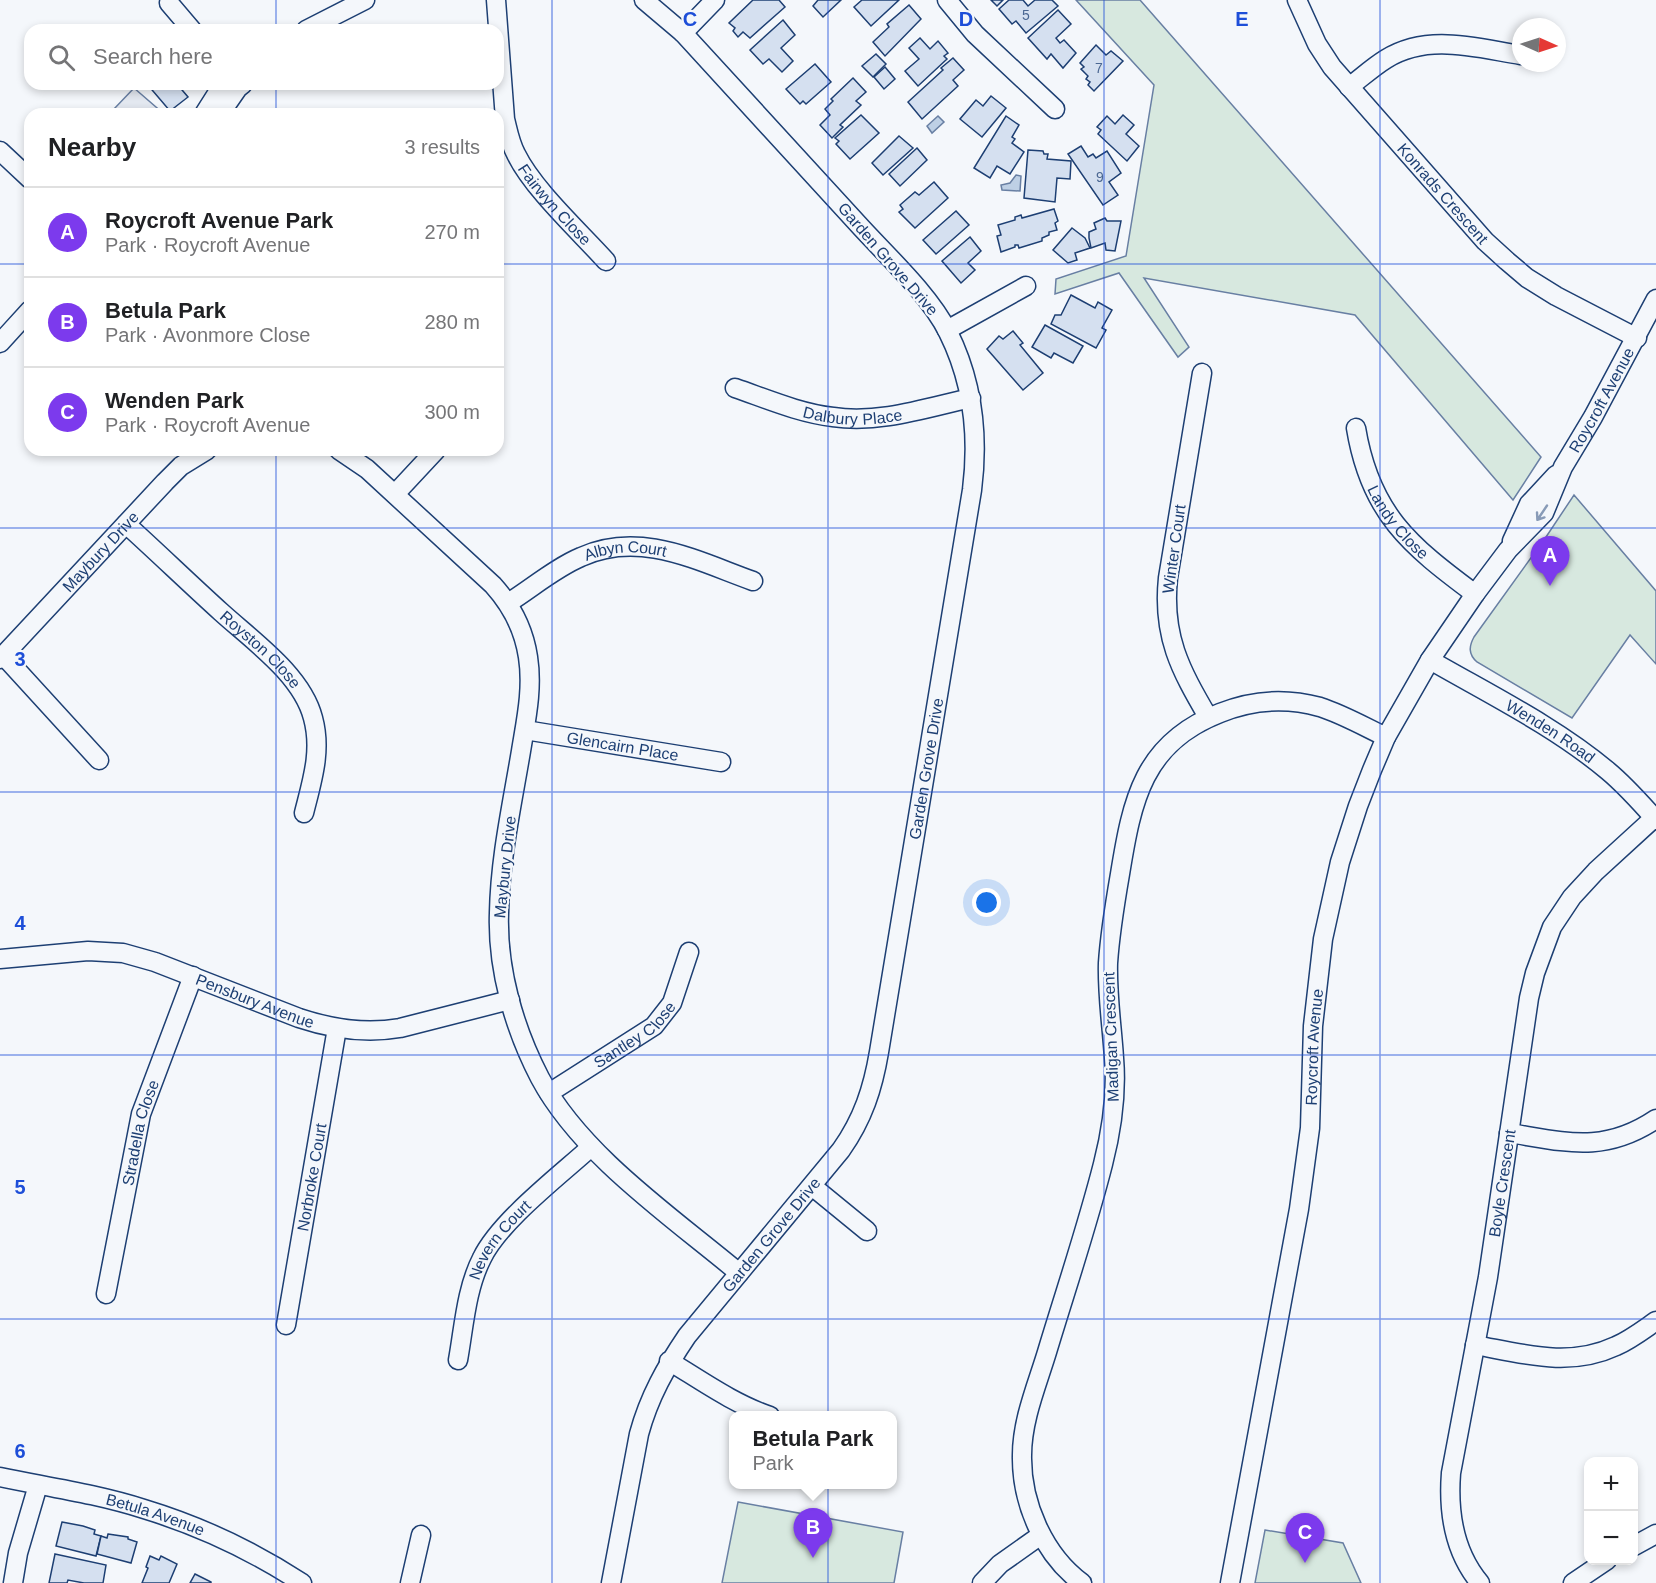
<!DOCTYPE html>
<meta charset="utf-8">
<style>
body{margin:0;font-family:Helvetica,sans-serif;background:#f2f2f2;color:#202124}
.controls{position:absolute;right:18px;bottom:18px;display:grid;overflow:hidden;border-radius:12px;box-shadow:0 3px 9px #0003}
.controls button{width:54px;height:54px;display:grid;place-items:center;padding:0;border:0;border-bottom:2px solid #e0e0e0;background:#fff;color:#202124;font:30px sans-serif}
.compass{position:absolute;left:1512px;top:18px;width:54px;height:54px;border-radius:50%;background:#fff;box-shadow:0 3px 9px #0003;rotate:93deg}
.you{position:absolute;left:987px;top:903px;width:21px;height:21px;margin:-15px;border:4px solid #fff;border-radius:50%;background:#1a73e8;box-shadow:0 0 0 9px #1a73e833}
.badge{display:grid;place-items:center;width:39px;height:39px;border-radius:50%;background:#7c3aed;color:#fff;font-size:20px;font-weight:700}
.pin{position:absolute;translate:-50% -50px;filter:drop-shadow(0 2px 3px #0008)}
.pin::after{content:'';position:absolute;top:32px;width:21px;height:18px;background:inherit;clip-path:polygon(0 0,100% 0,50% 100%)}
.popup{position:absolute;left:729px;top:1411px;width:168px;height:78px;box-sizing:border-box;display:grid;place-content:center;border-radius:12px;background:#fff;filter:drop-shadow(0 2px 4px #0005);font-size:20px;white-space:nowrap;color:#757577}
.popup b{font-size:22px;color:#202124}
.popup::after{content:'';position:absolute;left:50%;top:100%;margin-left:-12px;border:12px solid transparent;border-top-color:#fff}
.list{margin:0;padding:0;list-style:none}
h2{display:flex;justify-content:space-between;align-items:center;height:78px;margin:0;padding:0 24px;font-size:26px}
h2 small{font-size:20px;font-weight:400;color:#757577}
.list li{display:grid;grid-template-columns:39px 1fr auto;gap:18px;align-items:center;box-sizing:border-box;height:90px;padding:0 24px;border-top:2px solid #e0e0e0}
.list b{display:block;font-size:22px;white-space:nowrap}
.list p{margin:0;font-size:20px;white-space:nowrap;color:#757577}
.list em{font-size:20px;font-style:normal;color:#757577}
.icon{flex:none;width:33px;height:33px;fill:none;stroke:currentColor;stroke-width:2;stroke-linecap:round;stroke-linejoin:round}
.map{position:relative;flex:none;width:1656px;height:1583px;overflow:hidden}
.search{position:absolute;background:#fff;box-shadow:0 3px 9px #0003;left:24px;top:24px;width:480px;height:66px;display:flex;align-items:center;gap:15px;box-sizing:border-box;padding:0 21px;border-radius:18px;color:#757577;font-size:22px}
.panel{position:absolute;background:#fff;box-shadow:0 3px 9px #0003;left:24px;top:108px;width:480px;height:348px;border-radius:18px}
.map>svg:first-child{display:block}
.green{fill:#d7e8df;stroke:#687fa3;stroke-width:1.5}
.parking{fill:#e3e8f0;stroke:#687fa3;stroke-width:1.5}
.water{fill:#bed0e5;stroke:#687fa3;stroke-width:1.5}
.building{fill:#d5e0f0;stroke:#1d3f73;stroke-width:1.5}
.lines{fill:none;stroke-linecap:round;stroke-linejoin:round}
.minor-casing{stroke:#1d3f73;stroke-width:21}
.minor{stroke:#f4f7fb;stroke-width:18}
.oneway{stroke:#889bb7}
.grid{fill:none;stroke:#1d4ed8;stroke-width:1.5;stroke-opacity:0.55}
.labels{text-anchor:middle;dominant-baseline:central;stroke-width:4.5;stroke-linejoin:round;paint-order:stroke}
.number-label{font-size:14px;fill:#4b6792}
.street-label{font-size:16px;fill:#1d3f73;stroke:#f4f7fb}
.grid-label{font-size:20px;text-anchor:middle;font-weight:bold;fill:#1d4ed8;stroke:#f4f7fb;stroke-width:4.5;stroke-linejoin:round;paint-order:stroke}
</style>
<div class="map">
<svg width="1656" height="1583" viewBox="0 0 1656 1583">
<rect width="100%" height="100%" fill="#f4f7fb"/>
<g class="green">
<polygon points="1076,0 1140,0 1541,457 1513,500 1355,315 1144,278 1189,347 1178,357 1119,273 1055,294 1056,279 1126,256 1154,85"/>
<path d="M 1574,495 L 1656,591 L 1656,664 L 1630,635 L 1572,718 L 1477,662 C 1468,654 1469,646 1474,637 L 1546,537 Z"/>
<polygon points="738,1502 903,1532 894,1583 722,1583"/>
<polygon points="1265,1530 1343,1543 1361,1583 1255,1583"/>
</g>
<polygon class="parking" points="134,88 164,114 119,114 114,109"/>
<g class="water">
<polygon points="938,116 944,122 932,133 927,126"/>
<polygon points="1016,175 1021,176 1020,191 1002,190 1001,185 1010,183"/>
</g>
<g class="building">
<polygon points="753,0 779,0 785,7 750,38 743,32 738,37 733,31 735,28 729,23"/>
<polygon points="818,0 841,0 823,17 813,6"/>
<polygon points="862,0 899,0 871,26 854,7"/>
<polygon points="991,0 1003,0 997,6"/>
<polygon points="1009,0 1023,0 1028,6 1035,0 1052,0 1058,6 1026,33 1016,21 1012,24 999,9"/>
<polygon points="909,5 921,19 885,56 873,42 889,27 887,24"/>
<polygon points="1058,10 1071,24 1056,38 1060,43 1064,40 1076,53 1063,68 1051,54 1047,59 1028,38"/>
<polygon points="783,20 795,35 781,48 793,61 782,72 769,59 763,64 750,50"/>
<polygon points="920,38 930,49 938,41 948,53 944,56 947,59 918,86 905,71 919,59 909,48"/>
<polygon points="1096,45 1106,55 1111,51 1123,61 1094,91 1088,85 1090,82 1086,79 1088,76 1081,69 1084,67 1080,63"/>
<polygon points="876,54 886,64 873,77 862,66"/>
<polygon points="953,58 964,70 953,80 958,86 922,119 908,102 943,70 941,68"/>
<polygon points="815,64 831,82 806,104 803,101 800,104 786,89"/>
<polygon points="885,67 895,79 884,89 874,77"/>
<polygon points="853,78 866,92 856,101 861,105 840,125 843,127 832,138 820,125 830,115 825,109 833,101 831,99"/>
<polygon points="147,84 177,84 188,97 170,111"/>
<polygon points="991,96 1006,108 982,137 960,119 976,100 983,106"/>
<polygon points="861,115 879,133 850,159 836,144 839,141 835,138"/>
<polygon points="1123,115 1134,125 1126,134 1139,146 1127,161 1098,134 1101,130 1097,127 1107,116 1115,124"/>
<polygon points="1006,116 1019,125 1012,137 1015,139 1012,143 1024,152 1010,174 997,166 990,178 974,168"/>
<polygon points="899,136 913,148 883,175 872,163"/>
<polygon points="1081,146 1088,157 1093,154 1096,158 1107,151 1121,173 1109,182 1118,195 1103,205 1068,154"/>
<polygon points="917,148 927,160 900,186 889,174"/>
<polygon points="1028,150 1043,151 1044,154 1048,154 1047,159 1071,161 1070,179 1057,178 1055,202 1024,198"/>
<polygon points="934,182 948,198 915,228 899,212 903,209 900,205 915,192 919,195"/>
<polygon points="1054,209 1058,221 1055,223 1057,230 1049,232 1049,235 1042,238 1042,241 1019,248 1018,245 1015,245 1015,247 1001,252 997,236 1001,235 998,225 1015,220 1015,217 1021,215 1022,218"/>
<polygon points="956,211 969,225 936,254 923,240"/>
<polygon points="1105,218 1107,221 1121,221 1115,251 1106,250 1105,243 1091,248 1089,238 1089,232 1096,229 1094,223"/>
<polygon points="1072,228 1085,238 1090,248 1075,253 1077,260 1068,263 1053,250"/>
<polygon points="970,237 981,251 968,263 975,270 961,283 942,261"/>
<polygon points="1071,295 1095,308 1098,302 1112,310 1102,328 1106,330 1096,348 1051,324 1055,315 1061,315"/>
<polygon points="1045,325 1083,346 1073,363 1054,353 1051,358 1032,347"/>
<polygon points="1013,331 1023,343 1020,345 1043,373 1023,390 987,349 999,336 1003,339"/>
<polygon points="62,1522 83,1526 95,1530 94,1534 101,1536 96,1556 56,1546"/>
<polygon points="108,1534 128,1537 128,1539 137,1542 131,1563 97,1554 101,1536 107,1538"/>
<polygon points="55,1554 106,1565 103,1583 84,1583 68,1580 67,1583 49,1583"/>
<polygon points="150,1556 159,1560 161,1556 177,1564 169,1583 142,1583 148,1568 146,1567"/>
<polygon points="195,1574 211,1582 211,1583 190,1583"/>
</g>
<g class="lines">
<defs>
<g id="minor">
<path id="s1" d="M 496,0 L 505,119 C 508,131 510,143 516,154 C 533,189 579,231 606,261"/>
<polyline points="947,0 975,34 1055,109"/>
<path id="s2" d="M 1297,0 L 1317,44 L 1332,67 L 1485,241 L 1507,261 L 1527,278 L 1556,296 L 1637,338"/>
<polyline points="169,3 192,30"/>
<polyline points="306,30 365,0"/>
<polyline points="683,33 715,0"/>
<path d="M 1349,87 C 1361,78 1373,67 1386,59 C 1428,33 1476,48 1521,55"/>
<polyline points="204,114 223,84"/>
<polyline points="220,114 238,88 243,84"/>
<polyline points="0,151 30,179"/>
<polyline points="947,330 1026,286"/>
<polyline points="0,343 30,310"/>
<path d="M 1202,373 L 1168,578 C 1162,636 1180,669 1208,717"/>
<path id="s3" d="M 735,388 C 767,399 799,413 833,417 C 879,424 926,408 971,398"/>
<path id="s4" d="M 1356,428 C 1370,513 1409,545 1475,594"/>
<path d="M 339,450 L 367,469 L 493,585 C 511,605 524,630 528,657 C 533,689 526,720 521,751 C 512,805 500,858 499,913 C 497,969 514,1028 540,1078 C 581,1155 672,1217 739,1273"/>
<polyline points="395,494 436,450"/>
<path id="s5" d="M 126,524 C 158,553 189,583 221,612 C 253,641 302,675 313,718 C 322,751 312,781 304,813"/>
<polyline points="1512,541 1529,504 1556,475"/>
<path id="s6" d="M 508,603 C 532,588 555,568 581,557 C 640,530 697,561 753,581"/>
<polyline points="4,656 99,760"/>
<path id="s7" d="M 0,659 L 165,482 L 181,466 L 207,450"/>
<path id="s8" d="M 1430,660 C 1489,694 1556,727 1608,771 C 1626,786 1641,803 1656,820"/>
<path id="s9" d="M 525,730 L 721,762"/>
<path id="s10" d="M 0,959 L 88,951 L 123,953 L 155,962 L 299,1018 C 332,1029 366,1034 400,1028 L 510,1000"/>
<path id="s11" d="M 549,1093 L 654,1026 L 672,1003 L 689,952"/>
<path d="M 1509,1133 C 1566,1142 1604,1154 1656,1119"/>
<polyline points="812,1186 867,1231"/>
<path id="s12" d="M 106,1294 L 141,1114 L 193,976"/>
<path id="s13" d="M 286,1325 L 337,1028"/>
<path d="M 1475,1345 C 1524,1354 1569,1368 1616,1346 C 1630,1340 1643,1330 1656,1321"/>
<path id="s14" d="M 458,1360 C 464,1327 466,1289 482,1258 C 500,1221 559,1176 591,1147"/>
<path d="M 669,1361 C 702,1381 734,1404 770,1416"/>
<path id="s15" d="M 0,1477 C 48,1487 97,1494 144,1509 C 200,1526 253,1551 302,1583"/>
<polyline points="1634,1546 1656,1534"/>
<polyline points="13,1583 18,1553 38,1485"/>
<polyline points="410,1583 421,1535"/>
<path id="s16" d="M 611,1583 L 639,1434 C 649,1397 666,1367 687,1336 L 841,1150 C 863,1119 873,1088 879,1052 L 972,490 C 979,435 973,382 948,332 C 929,294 886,255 858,224 C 799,160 741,96 683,33 L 644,0"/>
<polyline points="982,1583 1000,1564 1041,1535"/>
<path d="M 1082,1583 C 1044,1555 1021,1503 1022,1455 C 1022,1420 1037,1385 1047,1352 C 1066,1289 1087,1227 1103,1164 C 1112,1129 1117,1094 1114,1058 C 1112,1026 1107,995 1108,963 C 1110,933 1115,903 1120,874 C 1132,800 1143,743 1220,713 C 1252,700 1287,698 1320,707 C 1342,714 1365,727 1386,737"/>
<path id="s17" d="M 1230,1583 L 1299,1209 L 1310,1128 L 1313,1026 L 1323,939 L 1340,862 L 1358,806 L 1372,770 L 1386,737 L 1430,660 L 1475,594 L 1508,550 L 1544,513 L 1563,467 L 1593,417 L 1656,299"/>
<path id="s18" d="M 1480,1583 C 1454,1552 1448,1512 1451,1473 L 1488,1277 L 1529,998 L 1535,973 L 1552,927 L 1572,897 L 1596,871 L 1654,818"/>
<polyline points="1573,1583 1607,1560"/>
</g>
</defs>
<use href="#minor" class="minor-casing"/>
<use href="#minor" class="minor"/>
</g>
<defs><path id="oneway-shaft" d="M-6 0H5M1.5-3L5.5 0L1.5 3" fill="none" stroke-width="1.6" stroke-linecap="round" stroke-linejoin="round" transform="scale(1.5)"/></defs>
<use class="oneway" href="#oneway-shaft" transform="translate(1542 513) rotate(124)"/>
<path class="grid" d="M 276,0 L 276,30M 552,0 L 552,1583M 828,0 L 828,1583M 1104,0 L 1104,1583M 1380,0 L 1380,1583M 276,84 L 276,114M 0,264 L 30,264M 498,264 L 1656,264M 276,450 L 276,1583M 0,528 L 1656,528M 0,792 L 1656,792M 0,1055 L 1656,1055M 0,1319 L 1656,1319"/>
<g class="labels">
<g class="number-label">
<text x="1026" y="15">5</text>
<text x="1099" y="68">7</text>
<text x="1100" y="177">9</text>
</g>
<g class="street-label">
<text stroke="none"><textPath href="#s2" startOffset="244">Konrads Crescent</textPath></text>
<text stroke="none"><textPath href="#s1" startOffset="220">Fairwyn Close</textPath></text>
<text transform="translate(888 259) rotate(49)">Garden Grove Drive</text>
<text stroke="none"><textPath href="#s17" startOffset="1266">Roycroft Avenue</textPath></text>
<text stroke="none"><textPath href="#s3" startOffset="122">Dalbury Place</textPath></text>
<text stroke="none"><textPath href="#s4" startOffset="105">Landy Close</textPath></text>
<text transform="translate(1174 549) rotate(-82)">Winter Court</text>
<text stroke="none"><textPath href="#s7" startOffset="147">Maybury Drive</textPath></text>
<text stroke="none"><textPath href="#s6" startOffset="132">Albyn Court</textPath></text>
<text stroke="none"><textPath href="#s5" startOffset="184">Royston Close</textPath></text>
<text stroke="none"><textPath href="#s8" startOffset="140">Wenden Road</textPath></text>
<text stroke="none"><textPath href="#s9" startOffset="99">Glencairn Place</textPath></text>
<text stroke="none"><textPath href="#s16" startOffset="896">Garden Grove Drive</textPath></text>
<text transform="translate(505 867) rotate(-84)">Maybury Drive</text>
<text stroke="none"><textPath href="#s10" startOffset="264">Pensbury Avenue</textPath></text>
<text stroke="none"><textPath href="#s11" startOffset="104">Santley Close</textPath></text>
<text transform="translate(1111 1037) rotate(-92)">Madigan Crescent</text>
<text stroke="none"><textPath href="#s17" startOffset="543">Roycroft Avenue</textPath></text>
<text stroke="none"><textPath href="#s12" startOffset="165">Stradella Close</textPath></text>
<text stroke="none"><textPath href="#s13" startOffset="150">Norbroke Court</textPath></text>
<text stroke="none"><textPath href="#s18" startOffset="411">Boyle Crescent</textPath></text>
<text stroke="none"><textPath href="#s16" startOffset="393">Garden Grove Drive</textPath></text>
<text stroke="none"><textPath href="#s14" startOffset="130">Nevern Court</textPath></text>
<text stroke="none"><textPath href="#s15" startOffset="160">Betula Avenue</textPath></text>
</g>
</g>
<g class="grid-label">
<text x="690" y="26">C</text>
<text x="966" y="26">D</text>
<text x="1242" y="26">E</text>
<text x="20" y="666">3</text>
<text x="20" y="930">4</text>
<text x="20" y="1194">5</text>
<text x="20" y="1458">6</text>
</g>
</svg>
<div class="controls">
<button>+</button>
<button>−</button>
</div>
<svg class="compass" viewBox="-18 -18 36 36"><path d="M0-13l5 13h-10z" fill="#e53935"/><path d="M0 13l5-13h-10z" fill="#757577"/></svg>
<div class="you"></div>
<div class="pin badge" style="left:1550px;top:586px">A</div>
<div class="pin badge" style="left:813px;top:1558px">B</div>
<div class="popup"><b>Betula Park</b>Park</div>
<div class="pin badge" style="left:1305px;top:1563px">C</div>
<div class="search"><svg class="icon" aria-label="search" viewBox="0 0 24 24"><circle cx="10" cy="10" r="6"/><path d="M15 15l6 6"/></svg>Search here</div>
<section class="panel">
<h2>Nearby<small>3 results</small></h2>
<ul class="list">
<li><span class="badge">A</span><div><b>Roycroft Avenue Park</b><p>Park · Roycroft Avenue</p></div><em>270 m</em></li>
<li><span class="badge">B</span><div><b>Betula Park</b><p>Park · Avonmore Close</p></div><em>280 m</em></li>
<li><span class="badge">C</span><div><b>Wenden Park</b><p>Park · Roycroft Avenue</p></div><em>300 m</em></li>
</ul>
</section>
</div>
